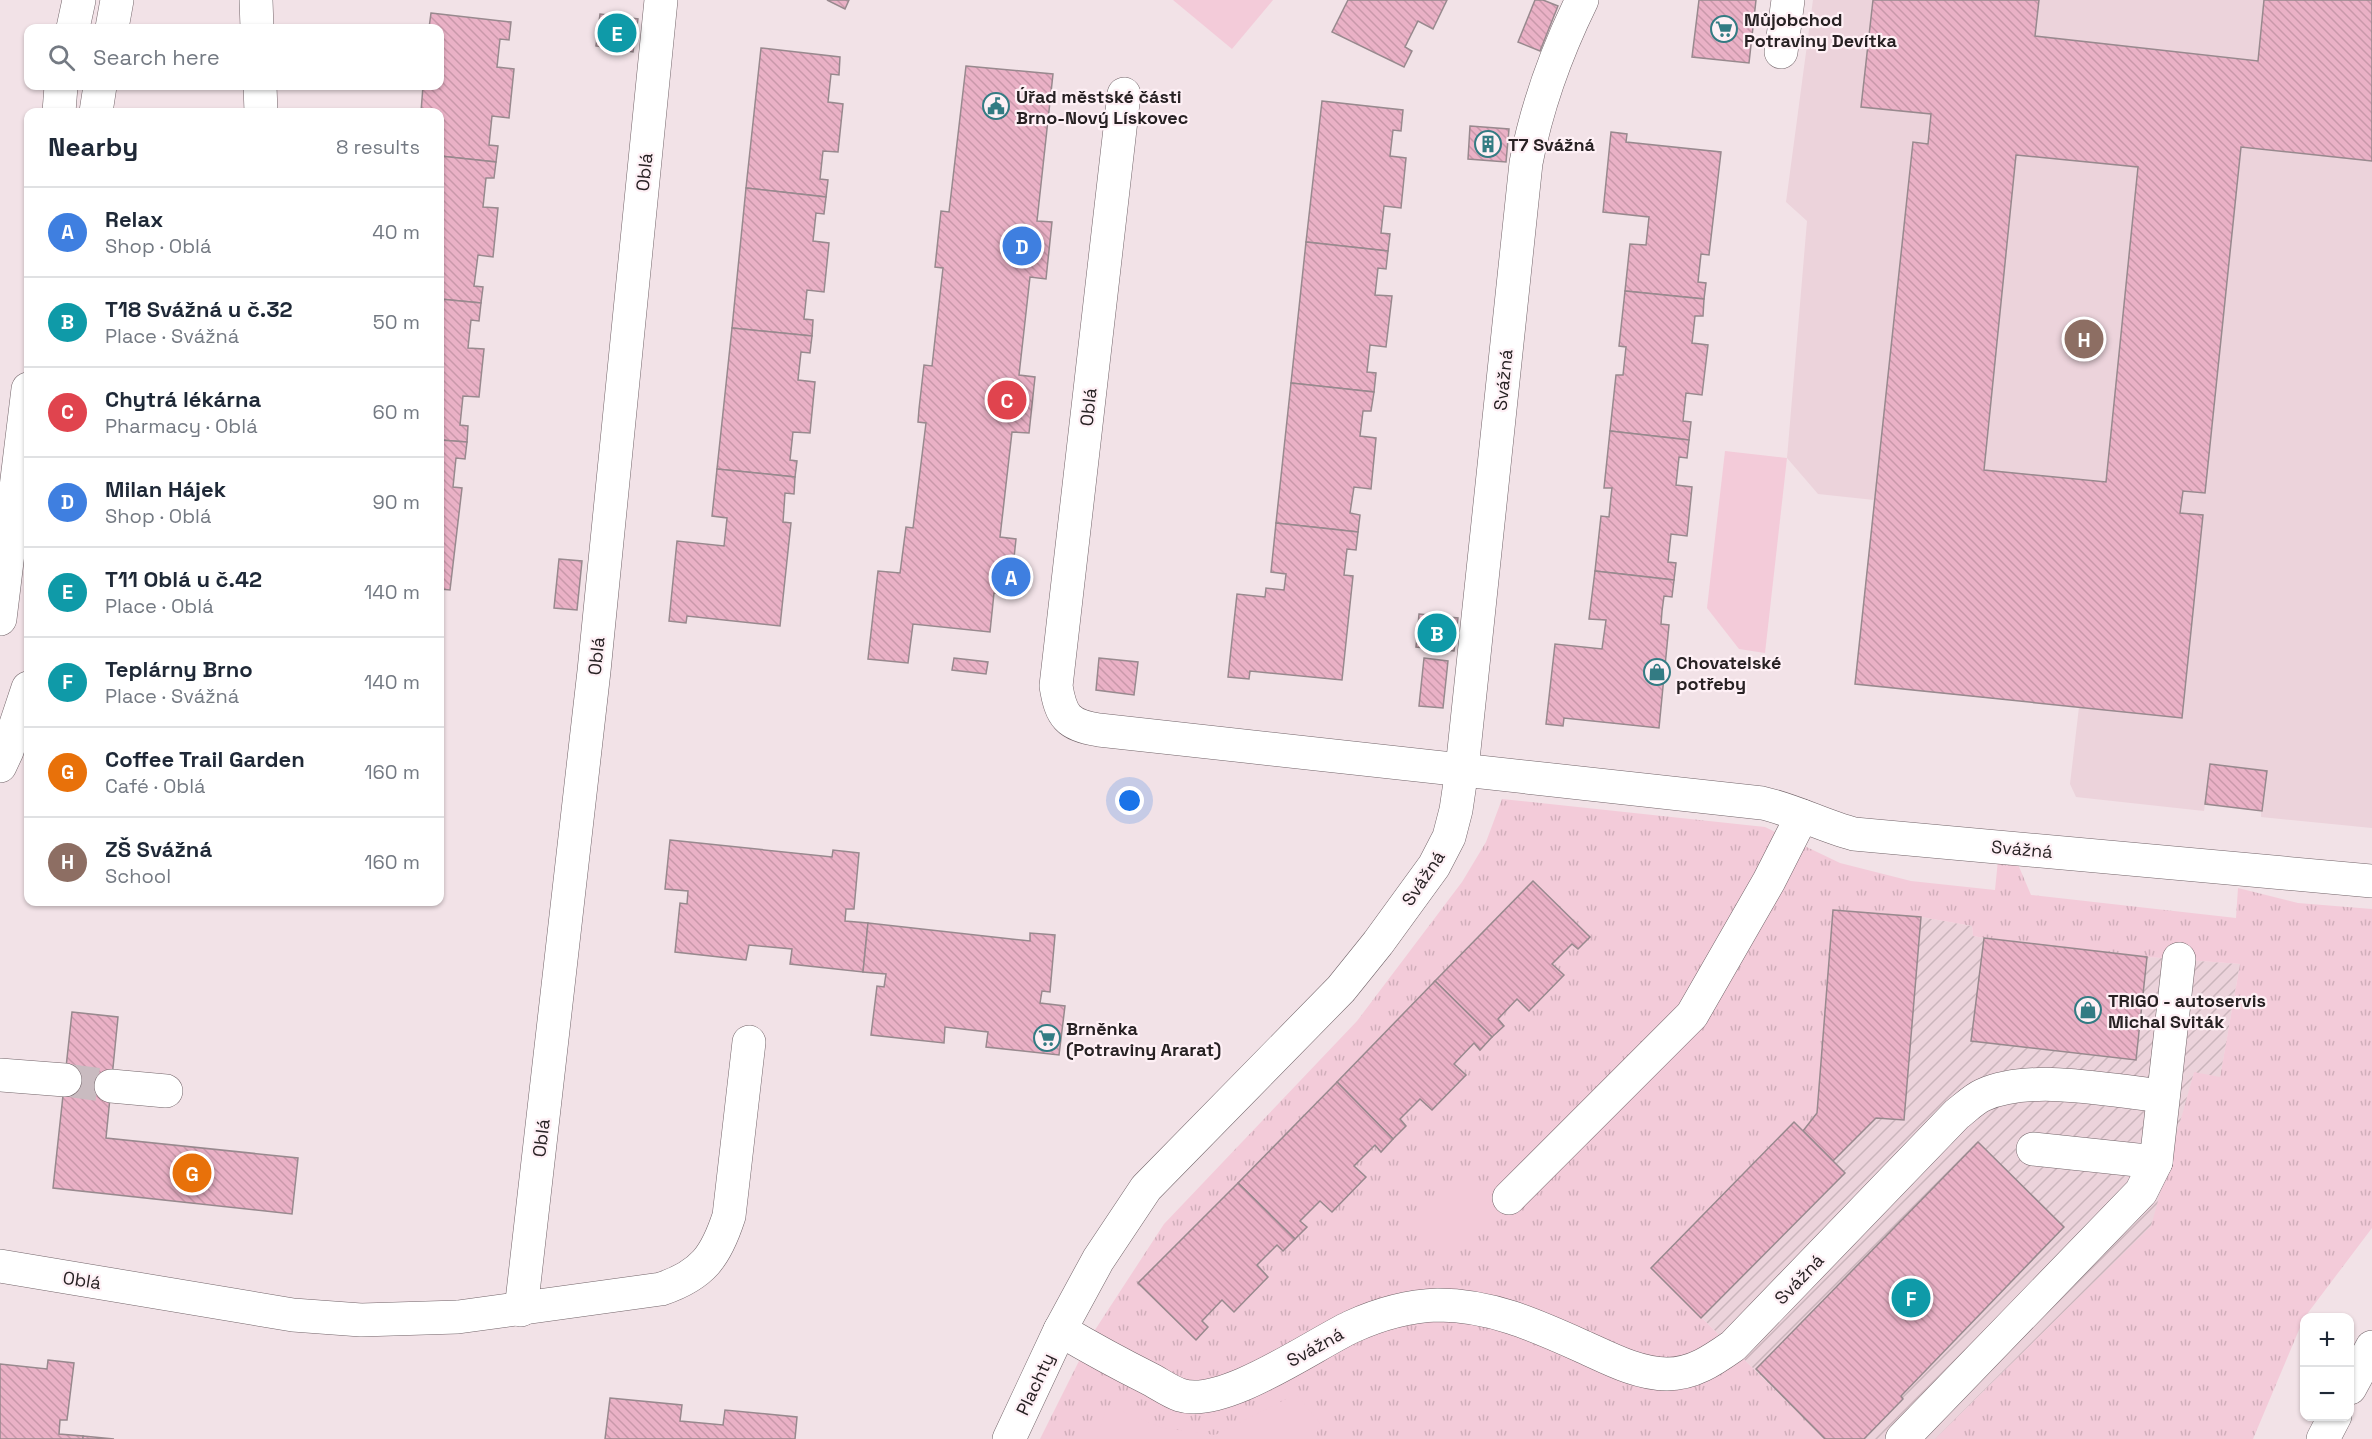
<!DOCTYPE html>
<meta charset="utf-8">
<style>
body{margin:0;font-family:"Space Grotesk",sans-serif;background:#f2f2f3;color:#1f2937}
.controls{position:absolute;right:18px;bottom:18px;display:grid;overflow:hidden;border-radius:12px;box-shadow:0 2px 4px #0004}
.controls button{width:54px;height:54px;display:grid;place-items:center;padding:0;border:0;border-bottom:2px solid #e0e1e3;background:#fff;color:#1f2937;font:30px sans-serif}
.you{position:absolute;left:1130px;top:801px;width:21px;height:21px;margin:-15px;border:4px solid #fff;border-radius:50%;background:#1a73e8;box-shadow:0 0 0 9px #1a73e833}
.badge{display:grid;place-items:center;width:39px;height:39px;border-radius:50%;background:#337b83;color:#fff;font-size:20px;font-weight:700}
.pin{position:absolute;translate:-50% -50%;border:3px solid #fff;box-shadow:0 2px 6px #0006}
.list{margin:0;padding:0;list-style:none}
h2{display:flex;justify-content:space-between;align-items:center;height:78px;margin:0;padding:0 24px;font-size:26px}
h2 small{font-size:20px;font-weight:400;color:#747a83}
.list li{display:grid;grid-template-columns:39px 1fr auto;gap:18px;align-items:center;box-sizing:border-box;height:90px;padding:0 24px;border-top:2px solid #e0e1e3}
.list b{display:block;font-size:22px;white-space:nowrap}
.list p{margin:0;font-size:20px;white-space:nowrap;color:#747a83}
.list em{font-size:20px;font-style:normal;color:#747a83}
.icon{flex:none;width:33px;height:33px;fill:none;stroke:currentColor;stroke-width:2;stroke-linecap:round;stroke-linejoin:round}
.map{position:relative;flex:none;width:2372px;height:1439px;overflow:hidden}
.search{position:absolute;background:#fff;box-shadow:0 2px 4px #0004;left:24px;top:24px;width:420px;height:66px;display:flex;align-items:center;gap:15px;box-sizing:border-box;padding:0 21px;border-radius:12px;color:#747a83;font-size:22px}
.panel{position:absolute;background:#fff;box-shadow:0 2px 4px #0004;left:24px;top:108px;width:420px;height:798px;border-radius:12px}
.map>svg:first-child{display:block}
.built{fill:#ecd3db}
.industrial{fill:url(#industrial-furrows)}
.grass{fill:url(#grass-tufts)}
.park{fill:#f3cbd9}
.building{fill:url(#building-back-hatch);stroke:#98898e;stroke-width:1.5;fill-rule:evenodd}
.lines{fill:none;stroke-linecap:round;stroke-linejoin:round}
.minor-tunnel{stroke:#c9bbc0;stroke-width:33;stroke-dasharray:33 16;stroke-linecap:butt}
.minor-casing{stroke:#726469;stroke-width:34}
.minor{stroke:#fff;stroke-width:33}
.labels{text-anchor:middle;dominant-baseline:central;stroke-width:4.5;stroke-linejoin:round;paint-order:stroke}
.poi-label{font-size:18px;font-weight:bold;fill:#272123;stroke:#fef0f5;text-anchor:start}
.street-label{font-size:18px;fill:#272123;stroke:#fef0f5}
</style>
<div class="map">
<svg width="2372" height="1439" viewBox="0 0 2372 1439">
<defs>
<pattern id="industrial-furrows" width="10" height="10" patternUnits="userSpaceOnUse" patternTransform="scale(1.5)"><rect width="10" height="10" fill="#ecd3db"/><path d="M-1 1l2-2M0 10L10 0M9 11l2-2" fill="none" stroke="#cab5bc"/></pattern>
<pattern id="grass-tufts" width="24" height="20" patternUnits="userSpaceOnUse" patternTransform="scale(1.5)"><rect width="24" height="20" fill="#f3cbd9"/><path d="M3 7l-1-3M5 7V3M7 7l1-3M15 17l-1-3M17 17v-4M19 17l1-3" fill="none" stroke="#d0aeba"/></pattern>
<pattern id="building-back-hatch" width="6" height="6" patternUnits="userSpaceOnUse" patternTransform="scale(1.5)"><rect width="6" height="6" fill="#eab1c6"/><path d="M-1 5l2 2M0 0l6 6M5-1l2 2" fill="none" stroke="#c998aa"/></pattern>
</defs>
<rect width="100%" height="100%" fill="#f2e2e7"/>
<polygon class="built" points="1813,0 2372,0 2372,828 2261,817 2261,811 2205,804 2204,811 2076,797 2070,784 2079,707 1855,684 1874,500 1818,494 1787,458 1807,221 1786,202"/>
<polygon class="industrial" points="1833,910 1921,917 1972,926 1973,936 1984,938 2147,957 2240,964 2220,1078 2194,1073 2152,1226 1935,1439 1825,1439 1651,1268 1794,1122"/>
<polygon class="grass" points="1502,799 1765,827 1840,863 1911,881 1995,890 1998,860 2017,862 2031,895 2236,918 2238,888 2298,903 2372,909 2372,1228 2304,1318 2253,1439 1935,1439 2151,1226 2194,1072 2220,1077 2240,964 2147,957 1984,938 1973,936 1972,926 1921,917 1834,910 1817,1113 1803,1131 1794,1123 1651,1268 1825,1439 1040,1439 1093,1333 1164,1224 1357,1021 1462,882 1486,842"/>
<g class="park">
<polygon points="1173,0 1273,0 1232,49"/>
<polygon points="1725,451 1787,458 1765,653 1739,649 1707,608"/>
<polygon points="1468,1171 1500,1208 1444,1260 1408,1225"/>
<polygon points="1296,1394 1320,1423 1315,1439 1097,1439 1107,1405 1163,1428 1215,1435"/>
</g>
<g class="building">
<polygon points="827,0 849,0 845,9"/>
<polygon points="1348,0 1447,0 1433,29 1418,21 1405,47 1412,51 1404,67 1332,32"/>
<polygon points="1535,0 1543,0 1558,6 1540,51 1518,42"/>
<polygon points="1699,0 1756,0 1749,63 1692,57"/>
<path d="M 1873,0 L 2039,0 L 2035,36 L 2258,61 L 2264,0 L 2372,0 L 2372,161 L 2241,147 L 2205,493 L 2183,491 L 2180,513 L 2203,515 L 2182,718 L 1855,684 L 1913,142 L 1928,144 L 1931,114 L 1861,107 ZM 2016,155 L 2138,167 L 2106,482 L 1984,470 Z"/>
<polygon points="431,13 511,22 509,40 500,39 497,67 514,69 509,118 492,116 489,145 498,146 496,162 440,156 440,112 421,112 423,86 440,86 440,28 429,28"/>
<polygon points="600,14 638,19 633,52 596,46"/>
<polygon points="761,48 840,57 839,75 831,74 828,102 843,104 838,152 823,151 820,179 828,180 826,197 746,188"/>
<polygon points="966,66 1053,74 1037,221 1052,222 1046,279 1030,277 1019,375 1035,377 1029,433 1012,432 1000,537 1016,539 1010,595 994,593 990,632 913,624 908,663 868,659 878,571 900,573 906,527 913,528 926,423 918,422 919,409 924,365 932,366 943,268 935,267 941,211 949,212"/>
<polygon points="1322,101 1403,110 1401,131 1393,130 1390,156 1406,158 1401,208 1384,206 1381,233 1390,234 1388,251 1306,242"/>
<polygon points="1470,126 1509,129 1506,162 1468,159"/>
<polygon points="1611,132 1627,134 1626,142 1721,152 1709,255 1701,254 1698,282 1706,283 1704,299 1625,291 1630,244 1646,245 1649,217 1603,212"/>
<polygon points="440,156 496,162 494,178 486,178 483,207 498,208 493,257 478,255 474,286 483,287 481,303 440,299"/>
<polygon points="746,188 826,197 824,214 816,213 813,241 829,243 824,292 807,290 804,319 813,320 812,336 732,328"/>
<polygon points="1306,242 1388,251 1386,269 1378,268 1375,295 1392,296 1386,347 1370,345 1367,372 1376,373 1374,392 1291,383"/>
<polygon points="1625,291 1704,299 1703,316 1695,316 1692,343 1708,345 1702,395 1686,393 1683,421 1691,422 1689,440 1610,431 1616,375 1623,375 1626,347 1619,346"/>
<polygon points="440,299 481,303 479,321 471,320 468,348 484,349 479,397 463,396 460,425 468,426 467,442 440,440"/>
<polygon points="732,328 812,336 810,353 801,352 798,380 815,382 810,433 793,432 790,460 797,461 795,477 717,469"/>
<polygon points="1291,383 1374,392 1371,411 1363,411 1360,436 1376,438 1371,489 1354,487 1350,513 1360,515 1358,532 1276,523"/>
<polygon points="1610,431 1689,440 1687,458 1679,457 1676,485 1692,487 1687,536 1671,534 1668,562 1676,563 1674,580 1595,571 1601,516 1609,517 1611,496 1612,488 1604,488"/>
<polygon points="440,440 467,442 465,459 456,458 453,487 462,488 450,590 440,589"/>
<polygon points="717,469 795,477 794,494 785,493 783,522 791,523 780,626 687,616 686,623 669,621 677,541 724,546 727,518 712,516"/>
<polygon points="1276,523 1358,532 1356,550 1347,549 1344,575 1353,576 1342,680 1250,671 1249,679 1228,677 1237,594 1265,597 1266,588 1284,590 1286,574 1271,572"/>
<polygon points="559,559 582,561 577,610 554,608"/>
<polygon points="1595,571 1674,580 1672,597 1664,596 1662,611 1661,624 1669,625 1659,728 1564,718 1563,726 1546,724 1555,644 1602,649 1606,620 1589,619"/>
<polygon points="1419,614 1458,618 1454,651 1416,647"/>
<polygon points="954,658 988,662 986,674 952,670"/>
<polygon points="1099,658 1138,662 1134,695 1096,690"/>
<polygon points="1424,658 1448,661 1443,708 1419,706"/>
<polygon points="2210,764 2267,771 2262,811 2205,804"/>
<polygon points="670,840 832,857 833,850 859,853 854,909 846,909 845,921 868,923 863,972 790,964 792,949 749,945 746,960 675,952 680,903 687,904 688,891 665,889"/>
<polygon points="1533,881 1590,937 1578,949 1572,944 1552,964 1564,975 1529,1011 1517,999 1498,1019 1504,1026 1492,1037 1435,981"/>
<polygon points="1833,910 1921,917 1904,1120 1876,1118 1833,1161 1803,1131 1817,1113"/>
<polygon points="868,923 1030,941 1030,933 1055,935 1050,992 1042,991 1040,1003 1065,1006 1059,1055 986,1047 988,1032 945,1027 944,1043 871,1035 877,986 884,987 886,974 863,972"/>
<polygon points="1984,938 2147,957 2136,1060 1971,1041"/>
<polygon points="1435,981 1492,1037 1480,1050 1474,1043 1454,1064 1466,1075 1432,1110 1420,1099 1400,1119 1406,1126 1393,1139 1337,1082"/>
<polygon points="72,1012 118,1017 106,1138 298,1158 292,1214 53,1188"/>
<polygon points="1337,1082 1393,1139 1381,1152 1375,1145 1354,1166 1366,1177 1332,1212 1320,1201 1300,1221 1307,1227 1295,1239 1238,1183"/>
<polygon points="1794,1122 1845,1173 1701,1318 1651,1268"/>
<polygon points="1978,1142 2064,1227 1901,1396 1903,1399 1864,1439 1825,1439 1756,1369"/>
<polygon points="1238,1183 1295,1239 1283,1251 1277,1245 1257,1265 1268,1277 1234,1312 1222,1300 1202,1321 1208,1327 1196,1340 1138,1283"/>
<polygon points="48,1360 74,1363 67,1420 60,1420 59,1434 83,1436 83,1439 0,1439 0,1364 47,1369"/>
<polygon points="610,1398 682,1405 680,1421 723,1425 725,1410 797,1417 795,1439 605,1439"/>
<polygon points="83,1436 114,1439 83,1439"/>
</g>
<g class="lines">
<polyline class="minor-tunnel" points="65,1080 111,1086"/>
<defs>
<g id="minor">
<polyline points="256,0 257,28"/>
<polyline points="73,28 79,0"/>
<polyline points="112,28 117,0"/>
<polyline points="1781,52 1788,0"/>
<polyline points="260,86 261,112"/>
<path d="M 1124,94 L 1056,686 C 1061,716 1067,725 1099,730 L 1762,803 C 1794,810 1823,826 1854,834 L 2372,881"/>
<polyline points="59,112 61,86"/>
<polyline points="96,112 100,86"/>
<polyline points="0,619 28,389"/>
<polyline points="0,766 7,751 28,688"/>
<polyline points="0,1075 65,1080"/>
<polyline points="111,1086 166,1091"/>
<polyline points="2033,1149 2156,1162"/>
<polyline points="1509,1198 1692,1015 1769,881 1802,816"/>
<path d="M 0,1266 L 293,1315 L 361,1320 L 458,1317 L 661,1289 C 703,1275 716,1256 729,1216 L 749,1042"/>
<polyline points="521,1310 594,671 661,0"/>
<path d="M 1060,1330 C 1089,1347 1118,1363 1148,1378 C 1158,1383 1169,1391 1180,1395 C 1223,1409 1311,1346 1351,1327 C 1377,1315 1409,1306 1438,1305 C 1492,1305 1537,1326 1586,1348 C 1610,1359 1639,1374 1667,1374 C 1693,1374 1713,1360 1733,1346 L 1957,1114 C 1965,1108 1974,1099 1983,1095 C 2032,1073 2111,1091 2163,1096"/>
<polyline points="2350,1388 2372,1347"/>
<path d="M 1009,1439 L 1060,1330 L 1098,1260 L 1146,1188 L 1341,989 L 1378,943 L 1434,866 L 1449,837 L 1456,810 L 1462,769 L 1526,163 C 1537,105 1556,53 1582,0"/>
<polyline points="1902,1439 2141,1192 2156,1162 2179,959"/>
<polyline points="2323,1439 2335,1416"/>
</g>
</defs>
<use href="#minor" class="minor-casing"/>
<use href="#minor" class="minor"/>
</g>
<defs>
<symbol id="supermarket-ring" viewBox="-11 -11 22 22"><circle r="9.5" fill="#fef0f5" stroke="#337b83" stroke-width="1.5"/><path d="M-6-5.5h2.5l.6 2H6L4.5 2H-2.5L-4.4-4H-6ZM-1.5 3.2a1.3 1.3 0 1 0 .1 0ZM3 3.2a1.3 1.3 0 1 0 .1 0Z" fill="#337b83"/></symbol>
<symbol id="civic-ring" viewBox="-11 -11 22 22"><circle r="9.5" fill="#fef0f5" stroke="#337b83" stroke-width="1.5"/><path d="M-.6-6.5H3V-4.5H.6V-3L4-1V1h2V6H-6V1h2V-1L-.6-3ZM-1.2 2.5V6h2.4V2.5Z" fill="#337b83"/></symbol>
<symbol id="building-ring" viewBox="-11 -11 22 22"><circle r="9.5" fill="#fef0f5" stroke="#337b83" stroke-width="1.5"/><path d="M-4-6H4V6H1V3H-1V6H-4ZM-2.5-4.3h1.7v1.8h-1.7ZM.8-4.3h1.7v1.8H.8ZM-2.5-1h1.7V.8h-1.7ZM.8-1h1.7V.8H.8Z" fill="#337b83"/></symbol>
<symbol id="shop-ring" viewBox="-11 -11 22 22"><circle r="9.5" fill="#fef0f5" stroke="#337b83" stroke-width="1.5"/><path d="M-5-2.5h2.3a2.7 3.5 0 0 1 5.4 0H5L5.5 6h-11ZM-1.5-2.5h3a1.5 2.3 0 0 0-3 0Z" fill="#337b83"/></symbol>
</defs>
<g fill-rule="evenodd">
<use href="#supermarket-ring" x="1709" y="14" width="30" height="30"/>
<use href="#civic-ring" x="981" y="91" width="30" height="30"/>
<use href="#building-ring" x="1473" y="129" width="30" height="30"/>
<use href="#shop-ring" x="1642" y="657" width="30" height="30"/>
<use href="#shop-ring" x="2073" y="995" width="30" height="30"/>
<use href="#supermarket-ring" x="1032" y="1023" width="30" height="30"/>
</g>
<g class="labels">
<g class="poi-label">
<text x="1744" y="19">Můjobchod<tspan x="1744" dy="21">Potraviny Devítka</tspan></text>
<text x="1016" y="96">Úřad městské části<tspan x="1016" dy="21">Brno-Nový Lískovec</tspan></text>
<text x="1508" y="144">T7 Svážná</text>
<text x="1676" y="662">Chovatelské<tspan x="1676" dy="21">potřeby</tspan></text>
<text x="2108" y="1000">TRIGO - autoservis<tspan x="2108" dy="21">Michal Sviták</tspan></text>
<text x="1066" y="1028">Brněnka<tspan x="1066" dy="21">(Potraviny Ararat)</tspan></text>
</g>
<g class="street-label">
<text transform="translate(644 172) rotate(-84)">Oblá</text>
<text transform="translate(1503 380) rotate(-84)">Svážná</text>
<text transform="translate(1088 407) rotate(-84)">Oblá</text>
<text transform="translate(596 656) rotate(-84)">Oblá</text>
<text transform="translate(2022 849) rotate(5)">Svážná</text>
<text transform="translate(1423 878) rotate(-56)">Svážná</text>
<text transform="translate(541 1138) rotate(-83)">Oblá</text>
<text transform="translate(1799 1279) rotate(-46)">Svážná</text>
<text transform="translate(82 1280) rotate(9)">Oblá</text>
<text transform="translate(1315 1347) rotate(-29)">Svážná</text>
<text transform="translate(1035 1384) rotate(-65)">Plachty</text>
</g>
</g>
</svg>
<div class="controls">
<button>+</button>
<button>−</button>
</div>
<div class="you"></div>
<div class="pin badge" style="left:1011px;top:577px;background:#3f7fe0">A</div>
<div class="pin badge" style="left:1437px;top:633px;background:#0f9aa8">B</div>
<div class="pin badge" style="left:1007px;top:400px;background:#e0444e">C</div>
<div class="pin badge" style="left:1022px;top:246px;background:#3f7fe0">D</div>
<div class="pin badge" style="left:617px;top:33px;background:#0f9aa8">E</div>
<div class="pin badge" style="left:1911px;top:1298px;background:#0f9aa8">F</div>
<div class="pin badge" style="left:192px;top:1173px;background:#e8710a">G</div>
<div class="pin badge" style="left:2084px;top:339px;background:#8d6e63">H</div>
<div class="search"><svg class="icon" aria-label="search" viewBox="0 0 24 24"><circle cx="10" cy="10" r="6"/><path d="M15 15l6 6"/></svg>Search here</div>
<section class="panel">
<h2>Nearby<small>8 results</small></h2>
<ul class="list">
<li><span class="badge" style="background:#3f7fe0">A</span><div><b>Relax</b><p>Shop · Oblá</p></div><em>40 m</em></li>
<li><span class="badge" style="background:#0f9aa8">B</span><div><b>T18 Svážná u č.32</b><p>Place · Svážná</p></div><em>50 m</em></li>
<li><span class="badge" style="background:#e0444e">C</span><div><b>Chytrá lékárna</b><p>Pharmacy · Oblá</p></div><em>60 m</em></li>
<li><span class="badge" style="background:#3f7fe0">D</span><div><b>Milan Hájek</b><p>Shop · Oblá</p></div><em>90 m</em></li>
<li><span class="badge" style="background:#0f9aa8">E</span><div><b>T11 Oblá u č.42</b><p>Place · Oblá</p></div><em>140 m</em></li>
<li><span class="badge" style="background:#0f9aa8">F</span><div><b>Teplárny Brno</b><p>Place · Svážná</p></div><em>140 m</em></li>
<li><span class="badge" style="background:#e8710a">G</span><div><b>Coffee Trail Garden</b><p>Café · Oblá</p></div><em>160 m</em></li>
<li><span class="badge" style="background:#8d6e63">H</span><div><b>ZŠ Svážná</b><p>School</p></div><em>160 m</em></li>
</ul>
</section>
</div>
